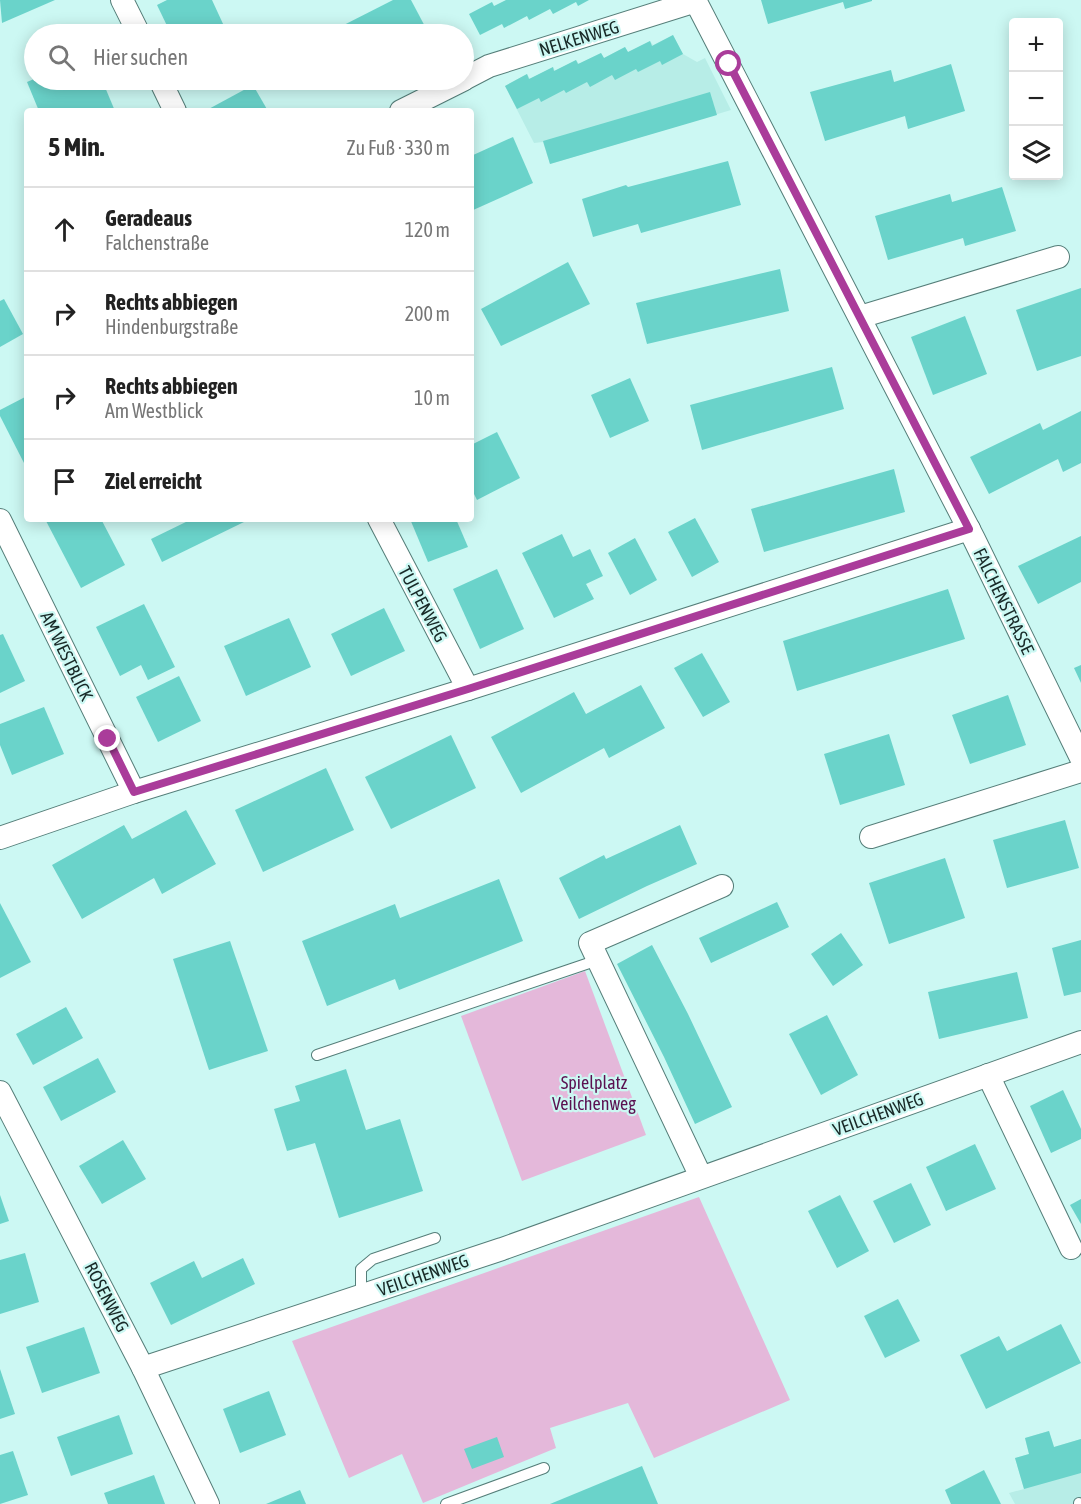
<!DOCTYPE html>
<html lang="de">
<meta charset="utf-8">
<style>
body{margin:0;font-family:"Asap Condensed",sans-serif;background:#f2f2f2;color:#222}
.controls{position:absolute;right:18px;top:18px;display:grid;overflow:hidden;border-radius:6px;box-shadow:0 3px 15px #0003}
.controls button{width:54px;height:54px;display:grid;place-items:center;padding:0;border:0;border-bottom:2px solid #e0e0e0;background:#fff;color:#222;font:30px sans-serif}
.stop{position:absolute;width:18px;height:18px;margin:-14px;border:4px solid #aa3c9a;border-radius:50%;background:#fff}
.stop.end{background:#aa3c9a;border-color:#fff;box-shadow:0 2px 6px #0008}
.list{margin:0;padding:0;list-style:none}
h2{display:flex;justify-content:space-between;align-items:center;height:78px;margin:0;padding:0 24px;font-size:26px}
h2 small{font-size:20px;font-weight:400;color:#767676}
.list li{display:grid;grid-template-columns:39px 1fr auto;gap:18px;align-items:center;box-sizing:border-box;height:84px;padding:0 24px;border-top:2px solid #e0e0e0}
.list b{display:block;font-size:22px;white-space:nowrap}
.list p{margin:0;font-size:20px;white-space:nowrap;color:#767676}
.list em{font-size:20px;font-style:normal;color:#767676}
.icon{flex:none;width:33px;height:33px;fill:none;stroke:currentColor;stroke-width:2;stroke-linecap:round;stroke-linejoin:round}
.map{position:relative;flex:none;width:1081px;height:1504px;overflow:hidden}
.search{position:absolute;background:#fff;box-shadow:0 3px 15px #0003;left:24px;top:24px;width:450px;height:66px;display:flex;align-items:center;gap:15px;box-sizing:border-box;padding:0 21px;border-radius:33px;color:#767676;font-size:22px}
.panel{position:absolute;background:#fff;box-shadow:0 3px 15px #0003;left:24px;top:108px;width:450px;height:414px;border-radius:6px}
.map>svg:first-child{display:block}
.built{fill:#b7ede7}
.green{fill:#e4b8da}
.building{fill:#6ad3ca}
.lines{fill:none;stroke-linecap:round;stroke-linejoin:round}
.lane-casing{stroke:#557e79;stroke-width:12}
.street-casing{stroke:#557e79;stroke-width:24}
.lane{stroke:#fff;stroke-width:10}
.street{stroke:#fff;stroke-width:22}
.route{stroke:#aa3c9a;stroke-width:8}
.labels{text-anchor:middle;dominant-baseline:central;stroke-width:4.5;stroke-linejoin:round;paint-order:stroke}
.street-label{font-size:18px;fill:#182927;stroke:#ccf8f3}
.park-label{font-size:18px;fill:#5b1151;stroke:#ccf8f3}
</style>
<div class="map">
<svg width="1081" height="1504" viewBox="0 0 1081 1504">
<rect width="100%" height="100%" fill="#ccf8f3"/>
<g class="built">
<polygon points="673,35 683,54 697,62 705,58 731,110 550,164 543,142 534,143 505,86 527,74 530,79 553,67 555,71 576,60 579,64 601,53 604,58 625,47 628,52 650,41 653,45"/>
<polygon points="1049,1431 1054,1447 1081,1439 1081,1504 1015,1504 1009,1493 1024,1489 1015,1458 1029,1454 1025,1438"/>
</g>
<g class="green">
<polygon points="585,971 646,1135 522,1181 461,1016"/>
<polygon points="699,1197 790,1400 654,1458 628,1403 550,1428 556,1448 423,1503 402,1454 349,1478 292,1341"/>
</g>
<g class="building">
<polygon points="0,0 55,0 2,23"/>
<polygon points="167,0 212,0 224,26 205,34 171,34 157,5"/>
<polygon points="393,0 411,0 429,34 334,34 332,31"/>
<polygon points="506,0 589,0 578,6 576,2 553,14 550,9 529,20 527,16 504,28 502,24 480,35 469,14 492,2 494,6"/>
<polygon points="761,0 872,0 872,1 845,9 843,2 768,24"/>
<polygon points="673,35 683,54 662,65 660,61 638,72 636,69 615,80 612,75 590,87 587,82 566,93 564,90 541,102 539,98 517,109 505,86 527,74 529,79 553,67 554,71 576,60 578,64 601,53 604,58 625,47 628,52 650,41 652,46"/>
<polygon points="951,64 965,111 908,129 905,116 825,141 810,92 891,70 894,82"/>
<polygon points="34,79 102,80 115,111 39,111 27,82"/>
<polygon points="253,85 268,111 205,111"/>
<polygon points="710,92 717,115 550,164 543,141"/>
<polygon points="513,137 533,183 471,211 471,156"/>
<polygon points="728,161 741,205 641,233 638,224 593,237 582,199 626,185 628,187"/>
<polygon points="1002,187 1016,231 965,246 963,238 888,260 875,216 950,194 952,202"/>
<polygon points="568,262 590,304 501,346 481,309"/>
<polygon points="780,269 789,311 647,344 636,303"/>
<polygon points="1081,288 1081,356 1037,371 1016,310"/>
<polygon points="4,299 23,334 0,347 0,301"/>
<polygon points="965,316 987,374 933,395 911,337"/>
<polygon points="832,367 844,409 702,450 690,405"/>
<polygon points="630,378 649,421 610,438 591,395"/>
<polygon points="27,396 27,461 24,463 0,416 0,410"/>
<polygon points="1081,411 1081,463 1063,472 1058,459 989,494 970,457 1040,423 1043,430"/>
<polygon points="497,432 520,478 477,500 471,488 471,445"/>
<polygon points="894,469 905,512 764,552 751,509"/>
<polygon points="695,518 719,562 692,577 668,532"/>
<polygon points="45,519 101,519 125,565 81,588"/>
<polygon points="192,519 243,519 244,522 162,562 151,539"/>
<polygon points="410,519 456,519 468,547 428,562"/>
<polygon points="562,534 573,557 590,549 603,576 586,584 594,599 554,618 522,553"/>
<polygon points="1081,536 1081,582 1038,604 1018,566"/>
<polygon points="635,538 657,580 630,595 608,553"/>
<polygon points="497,569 524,629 480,649 453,589"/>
<polygon points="948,589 965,639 797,691 783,641"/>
<polygon points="144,604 175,667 148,680 141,665 120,676 96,627"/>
<polygon points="384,608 405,651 351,676 331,634"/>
<polygon points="289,618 311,667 246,696 224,646"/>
<polygon points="3,634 25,681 0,693 0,635"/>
<polygon points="702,653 730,702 703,717 674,668"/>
<polygon points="1081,665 1081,683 1074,668"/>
<polygon points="179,676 201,721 158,742 136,697"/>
<polygon points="641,685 665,728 609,758 604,748 521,793 491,737 574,692 586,714"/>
<polygon points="1008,695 1026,745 970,764 952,715"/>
<polygon points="44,707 64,754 12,775 0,745 0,724"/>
<polygon points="889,734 905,785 840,805 824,754"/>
<polygon points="451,735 476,788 391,829 365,777"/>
<polygon points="326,768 354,830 263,872 235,810"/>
<polygon points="186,810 216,864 162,894 154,878 82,919 52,865 124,825 132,839"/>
<polygon points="1065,820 1079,868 1007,888 993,840"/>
<polygon points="680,825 697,864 647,886 579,919 559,878 604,855 606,859"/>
<polygon points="945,858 965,918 889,944 869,883"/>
<polygon points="499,879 523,941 399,990 395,979 327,1006 302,941 395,904 400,918"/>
<polygon points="777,902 789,927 711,963 699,938"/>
<polygon points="0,903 31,962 0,978"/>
<polygon points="841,933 863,965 833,986 811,954"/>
<polygon points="1081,940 1081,992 1064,996 1052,948"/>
<polygon points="230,941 268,1051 209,1070 173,959"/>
<polygon points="652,945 688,1014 732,1107 695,1124 664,1057 617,964"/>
<polygon points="1017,972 1028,1018 939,1039 928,992"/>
<polygon points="66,1007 83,1038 33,1065 16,1034"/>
<polygon points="827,1015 858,1075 821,1095 789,1034"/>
<polygon points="98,1058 116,1092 61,1121 43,1087"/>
<polygon points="346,1069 366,1130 400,1119 423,1191 339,1218 315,1143 287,1151 274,1109 300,1101 295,1086"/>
<polygon points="1063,1090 1081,1129 1081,1139 1051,1153 1030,1106"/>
<polygon points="123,1140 146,1179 102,1204 79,1166"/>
<polygon points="975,1144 996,1189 946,1211 926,1167"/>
<polygon points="911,1183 931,1225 894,1243 873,1201"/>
<polygon points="0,1195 9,1221 0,1224"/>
<polygon points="840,1195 869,1251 837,1268 808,1211"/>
<polygon points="1081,1199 1081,1224 1070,1205"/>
<polygon points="25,1253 39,1302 0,1314 0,1260"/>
<polygon points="243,1258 255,1284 171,1325 150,1283 194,1261 202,1278"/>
<polygon points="898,1299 920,1341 885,1358 864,1316"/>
<polygon points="1061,1324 1081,1363 986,1409 960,1355 999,1336 1007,1351"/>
<polygon points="84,1327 100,1373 42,1393 26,1347"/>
<polygon points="0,1369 15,1414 0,1419"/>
<polygon points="269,1391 286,1435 240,1453 223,1409"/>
<polygon points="119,1415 133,1454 71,1476 57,1437"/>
<polygon points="1049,1431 1054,1447 1081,1439 1081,1473 1024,1489 1015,1458 1029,1454 1025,1438"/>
<polygon points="497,1437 504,1457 472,1469 464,1449"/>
<polygon points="13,1451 28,1495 0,1504 0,1455"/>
<polygon points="642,1466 658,1504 550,1504"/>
<polygon points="984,1470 1001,1504 951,1504 945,1490"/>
<polygon points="154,1475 165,1504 108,1504 104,1493"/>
<polygon points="300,1490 306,1504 266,1504"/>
</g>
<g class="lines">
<defs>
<g id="lane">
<polyline points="317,1055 598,960"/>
<polyline points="361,1296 361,1269 373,1259 435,1238"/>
<polyline points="1079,1503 1079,1504"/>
<polyline points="446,1504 544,1468"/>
</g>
<g id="street">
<polyline points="122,0 139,34"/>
<polyline points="695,0 974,539 1081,758"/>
<polyline points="464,79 489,66 696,1"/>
<polyline points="160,80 175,111"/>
<polyline points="401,111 463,80"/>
<polyline points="860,317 1058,257"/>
<polyline points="379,519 468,689"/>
<polyline points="0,520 134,792"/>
<polyline points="871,837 1081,771"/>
<polyline points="0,838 134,792 468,689 969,529"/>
<polyline points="988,1075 1071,1248"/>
<polyline points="0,1092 143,1368 208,1504"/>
<polyline points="701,1177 590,943 722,886"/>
<polyline points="143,1368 502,1249 1081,1042"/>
</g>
</defs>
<use href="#lane" class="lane-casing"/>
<use href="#street" class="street-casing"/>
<use href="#lane" class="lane"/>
<use href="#street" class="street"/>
</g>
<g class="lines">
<polyline class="route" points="108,739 134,792 468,689 969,529 729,64"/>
</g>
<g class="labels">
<g class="street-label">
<text transform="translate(579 38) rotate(-17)">NELKENWEG</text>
<text transform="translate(1004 601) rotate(64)">FALCHENSTRASSE</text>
<text transform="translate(423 604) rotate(62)">TULPENWEG</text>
<text transform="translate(67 656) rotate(64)">AM WESTBLICK</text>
<text transform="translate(878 1114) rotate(-20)">VEILCHENWEG</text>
<text transform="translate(423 1275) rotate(-19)">VEILCHENWEG</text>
<text transform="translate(107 1297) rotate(63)">ROSENWEG</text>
</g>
<g class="park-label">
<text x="594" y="1082">Spielplatz<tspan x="594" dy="21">Veilchenweg</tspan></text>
</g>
</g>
</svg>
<div class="controls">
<button>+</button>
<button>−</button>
<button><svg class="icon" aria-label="layers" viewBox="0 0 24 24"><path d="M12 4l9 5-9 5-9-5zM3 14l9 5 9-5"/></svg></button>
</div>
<div class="stop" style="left:729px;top:64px"></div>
<div class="stop end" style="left:108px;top:739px"></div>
<div class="search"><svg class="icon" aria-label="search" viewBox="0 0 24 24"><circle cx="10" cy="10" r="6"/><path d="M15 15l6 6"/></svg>Hier suchen</div>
<section class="panel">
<h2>5 Min.<small>Zu Fuß · 330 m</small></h2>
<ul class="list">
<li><svg class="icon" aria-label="ahead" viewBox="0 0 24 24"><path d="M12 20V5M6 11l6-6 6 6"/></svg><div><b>Geradeaus</b><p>Falchenstraße</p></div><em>120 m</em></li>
<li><svg class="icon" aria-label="right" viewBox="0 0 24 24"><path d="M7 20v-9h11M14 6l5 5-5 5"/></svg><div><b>Rechts abbiegen</b><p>Hindenburgstraße</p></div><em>200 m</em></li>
<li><svg class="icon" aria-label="right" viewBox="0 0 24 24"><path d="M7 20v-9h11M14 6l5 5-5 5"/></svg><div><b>Rechts abbiegen</b><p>Am Westblick</p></div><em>10 m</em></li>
<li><svg class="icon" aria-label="arrive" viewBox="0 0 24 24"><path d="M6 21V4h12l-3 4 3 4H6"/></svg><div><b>Ziel erreicht</b></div></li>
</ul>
</section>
</div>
